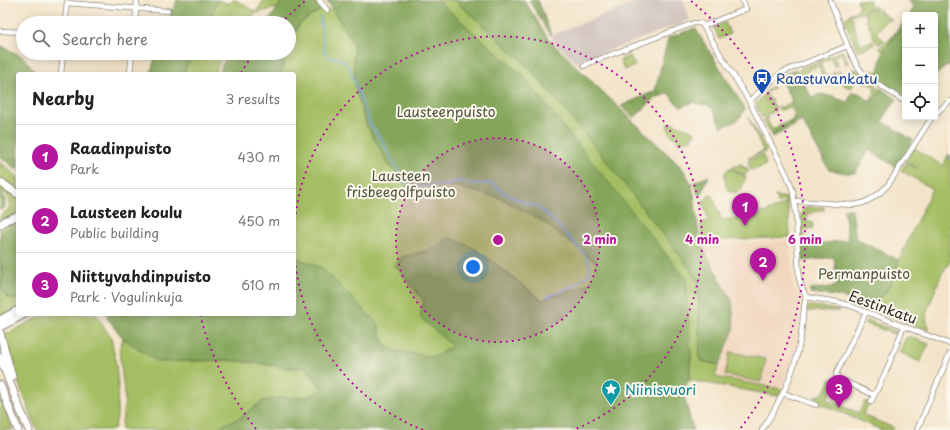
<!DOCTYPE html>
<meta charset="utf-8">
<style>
body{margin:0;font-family:"Playpen Sans",sans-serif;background:#f6f6f6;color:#222}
.controls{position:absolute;right:12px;top:12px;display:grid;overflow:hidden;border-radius:4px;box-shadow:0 2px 10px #0003}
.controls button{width:36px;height:36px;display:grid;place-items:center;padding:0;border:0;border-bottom:1px solid #e0e0e0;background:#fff;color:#222;font:20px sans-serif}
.you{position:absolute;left:473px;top:267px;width:14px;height:14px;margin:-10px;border:3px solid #fff;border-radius:50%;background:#1a73e8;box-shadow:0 0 0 6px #1a73e833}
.badge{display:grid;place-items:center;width:26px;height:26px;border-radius:50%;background:#b5179e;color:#fff;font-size:13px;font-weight:700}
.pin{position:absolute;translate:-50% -33px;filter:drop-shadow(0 1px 2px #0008)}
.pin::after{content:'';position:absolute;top:21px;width:14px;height:12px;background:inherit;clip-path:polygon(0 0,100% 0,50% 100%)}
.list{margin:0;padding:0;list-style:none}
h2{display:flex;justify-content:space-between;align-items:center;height:52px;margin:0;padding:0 16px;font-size:17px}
h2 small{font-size:13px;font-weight:400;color:#767676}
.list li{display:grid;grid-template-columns:26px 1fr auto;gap:12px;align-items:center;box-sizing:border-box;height:64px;padding:0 16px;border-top:1px solid #e0e0e0}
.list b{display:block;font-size:15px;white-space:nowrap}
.list p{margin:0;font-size:13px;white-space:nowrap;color:#767676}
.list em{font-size:13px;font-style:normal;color:#767676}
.icon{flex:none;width:22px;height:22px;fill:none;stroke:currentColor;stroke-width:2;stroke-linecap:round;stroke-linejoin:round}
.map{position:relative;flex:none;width:950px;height:430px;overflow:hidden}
.search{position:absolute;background:#fff;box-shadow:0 2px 10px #0003;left:16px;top:16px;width:280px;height:44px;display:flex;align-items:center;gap:10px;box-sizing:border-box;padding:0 14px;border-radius:22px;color:#767676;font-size:15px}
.panel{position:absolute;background:#fff;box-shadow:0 2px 10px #0003;left:16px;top:72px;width:280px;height:244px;border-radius:4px}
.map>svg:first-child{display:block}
.built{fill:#f1d5bd}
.industrial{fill:#cec1ba}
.green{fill:#a5be64;stroke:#687448}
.forest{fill:#84a55a;stroke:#586842}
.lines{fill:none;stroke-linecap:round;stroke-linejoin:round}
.stream{stroke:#6fa2db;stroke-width:1.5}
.minor-casing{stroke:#8f887a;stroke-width:6}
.highway-casing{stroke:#8f887a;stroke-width:9}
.minor{stroke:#fff;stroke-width:4.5}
.highway{stroke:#fff;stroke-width:7}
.ring{fill:none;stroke:#b5179e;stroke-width:2;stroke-dasharray:2 4}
.labels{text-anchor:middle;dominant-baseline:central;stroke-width:4;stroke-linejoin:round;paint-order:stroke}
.transit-label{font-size:14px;fill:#164399;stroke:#fbf7ec;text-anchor:start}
.park-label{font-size:14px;fill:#50573c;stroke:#fbf7ec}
.street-label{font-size:14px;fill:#2b2b2b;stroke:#fbf7ec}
.culture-label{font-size:14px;fill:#0d838f;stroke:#fbf7ec;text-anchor:start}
.centre{fill:#b5179e;stroke:#fbf7ec;stroke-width:2}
.ring-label{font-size:12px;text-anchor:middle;font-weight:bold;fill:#b5179e;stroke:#fbf7ec;stroke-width:4;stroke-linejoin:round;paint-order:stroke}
</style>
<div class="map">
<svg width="950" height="430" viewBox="0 0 950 430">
<rect width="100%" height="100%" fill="#fbf7ec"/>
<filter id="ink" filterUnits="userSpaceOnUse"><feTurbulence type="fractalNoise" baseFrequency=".025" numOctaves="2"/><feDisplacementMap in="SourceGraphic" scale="8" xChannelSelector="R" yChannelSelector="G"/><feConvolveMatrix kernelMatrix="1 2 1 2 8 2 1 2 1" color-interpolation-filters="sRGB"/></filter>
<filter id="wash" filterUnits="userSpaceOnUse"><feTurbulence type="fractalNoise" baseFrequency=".012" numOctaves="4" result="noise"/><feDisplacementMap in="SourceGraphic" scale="16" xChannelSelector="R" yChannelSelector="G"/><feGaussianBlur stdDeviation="0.9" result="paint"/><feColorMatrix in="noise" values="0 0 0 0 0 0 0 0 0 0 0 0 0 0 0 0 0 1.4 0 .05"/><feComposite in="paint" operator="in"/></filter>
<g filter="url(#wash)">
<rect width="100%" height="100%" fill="#f3e4c9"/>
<g class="built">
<polygon points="619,0 643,0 624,7 620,4"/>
<polygon points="790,240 792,284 795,291 800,298 800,310 796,345 790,367 782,389 715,376 734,329 732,301 702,246"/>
</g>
<polygon class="industrial" points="643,0 683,0 690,20 576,63 554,42 551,35"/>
<g class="green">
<polygon points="218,0 229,4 233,0 236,0 256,12 264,0 283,0 278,8 256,13 243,23 207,23"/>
<polygon points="437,0 455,0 497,38 510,25 659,198 646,212 685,262 698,282 700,361 719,365 715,377 782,389 778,396 689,380 691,356 597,263 592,283 542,300 484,255 453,346 444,352 601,411 241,430 307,402 383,342 378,324 322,268 297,258 294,254 294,74 281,74 284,54 285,53 289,53 289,45 300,23 321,10 333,9 353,43 489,46"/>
<polygon points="857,0 871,0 869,2 871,4 871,6 864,12 849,16 849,15 850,13 855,12 856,10 860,8"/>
<polygon points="874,6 874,7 873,11 874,12 875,7 880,11 878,14 880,12 892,20 891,21 887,19 876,33 885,41 879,44 876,42 869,25 872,24 869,25 864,13"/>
<polygon points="848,17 852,17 854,20 852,21 861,45 873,41 874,45 857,51 844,19"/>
<polygon points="725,22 730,34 719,39 714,27"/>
<path d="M 904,22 L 883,52 L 879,47 C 889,43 895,32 902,24 Z"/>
<path d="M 843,51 L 848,63 L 846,64 L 841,53 L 834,56 L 838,65 L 837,66 L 834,66 L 831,58 L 820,63 L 826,77 L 834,75 L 833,73 L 835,72 L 836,74 L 835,76 C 831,77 827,80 823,78 L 817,61 Z"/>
<polygon points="193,53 224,53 214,74 183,74"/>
<polygon points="630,56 635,66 624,70 620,60"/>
<polygon points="815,63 817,67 814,69 813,67 809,68 810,70 808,72 799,75 798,73 801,68"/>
<polygon points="855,68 856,69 866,78 881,89 874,99 871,100 875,91 873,90 874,89 876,90 877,88 854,78 858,76 851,70 852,69 854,71 855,70"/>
<polygon points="838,70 846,80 852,78 854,80 852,87 849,88 844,85 846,84 845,83 842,84 841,82 843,81 842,78 840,79"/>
<polygon points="773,86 773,88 766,93 769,99 767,98 766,99 767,101 771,99 776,109 775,111 762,118 756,105 756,103 771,87"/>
<path d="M 790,103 L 797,113 L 794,119 L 795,120 L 771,133 L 763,120 L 767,117 L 768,119 L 767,120 L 772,129 C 779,125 786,123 794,119 L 793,116 L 795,114 L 789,107 L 781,110 L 779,110 L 778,108 L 780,107 L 780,108 Z"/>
<polygon points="748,117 767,150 765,152 748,159 748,158 763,151"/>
<polygon points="672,123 694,131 695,135 691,136 692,138 679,143 677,141 678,140 676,137 674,138 670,133 667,125"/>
<polygon points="914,148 943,166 948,155 950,155 950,262 941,275 926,314 928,330 863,306 876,300 892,281 899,260 932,189 901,170 905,164 918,168 905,162"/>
<polygon points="763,155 765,161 763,163 765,162 766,164 764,165 764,166 757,169 756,168 751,170 748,161"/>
<polygon points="0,162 18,177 18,191 0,179"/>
<polygon points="742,164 744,168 747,167 749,171 745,175 730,168"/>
<polygon points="729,168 746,177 741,190 736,192 730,192 726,186 725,178 725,172 728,170 728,169"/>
<path d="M 0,186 L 18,197 L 18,213 L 0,223 L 0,216 L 10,208 C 11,198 7,195 0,190 Z"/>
<polygon points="712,195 722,220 755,216 786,204 783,201 777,203 777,199 775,196 782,197 787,198 789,216 790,237 705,241 702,234 701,222 709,221 704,206 702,203 703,201 707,199 708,196"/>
<polygon points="807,207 824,207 824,210 819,210 818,211 807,214 808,223 812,222 813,228 803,230 804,242 802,243 801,216 803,210"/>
<polygon points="18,219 18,223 10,226 0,236 0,230 6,225"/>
<polygon points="0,262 3,274 2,288 14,300 18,298 18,307 0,316"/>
<polygon points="809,306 822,307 840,311 806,311 807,308"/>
<polygon points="45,314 96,314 111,338 115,357 118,383 117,417 114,430 37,430 14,371 3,336"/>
<polygon points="866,321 869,321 895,331 897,332 897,335 864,323"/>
<polygon points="908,337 910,337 929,344 920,362 899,352 906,338"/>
<polygon points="123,338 158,362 229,360 264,364 288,368 306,367 323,389 312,396 263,401 253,408 240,418 221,426 215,430 121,430 125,400 119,350"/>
<polygon points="730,352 766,359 761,382 725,375"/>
<path d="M 831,378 L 836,380 L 827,400 L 859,413 L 865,401 L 869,403 L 863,415 L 894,428 L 893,430 L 879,430 L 877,428 L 819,403 L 814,396 C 825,397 827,386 831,378 Z"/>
<polygon points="0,398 13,430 0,430"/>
</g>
<g class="forest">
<polygon points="177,0 218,0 207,23 169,23 172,14 165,13 165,9 174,10"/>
<polygon points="283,0 314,0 321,10 300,23 289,45 289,23 262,23 270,19"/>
<polygon points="327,0 437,0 522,75 686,279 691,356 689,380 683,392 693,430 215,430 221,426 240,418 253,408 263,401 279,398 300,397 312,396 322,389 306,367 288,368 264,364 229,360 158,362 123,338 107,318 107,314 294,314 294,254 297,258 322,268 378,324 383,342 392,350 434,357 452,346 420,317 424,301 395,265 402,257 426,251 450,238 474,248 542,300 592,283 597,263 542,221 500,198 457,187 406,186 387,162 366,124 355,86 353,43"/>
<polygon points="455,0 524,0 548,38 554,45 683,169 691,183 694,195 700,243 732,301 734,329 719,365 700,361 698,281 685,262 596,148 530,68"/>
<polygon points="529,0 538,0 551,35 548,32"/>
<polygon points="908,0 950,0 950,66 948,65 937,74 935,77 935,15 909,15 914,8"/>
<polygon points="905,20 905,98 878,80 870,71 876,72 878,70 883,52"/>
<path d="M 695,28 L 745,109 C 737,123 735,122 721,127 L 713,109 L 706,104 L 702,105 L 693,102 L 681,107 L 673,100 L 669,93 L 655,98 L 634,118 L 621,106 L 655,91 L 668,38 Z"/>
<polygon points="0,45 23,57 37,74 18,74 18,170 0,157"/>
<polygon points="135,53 157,55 158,53 193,53 183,74 150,74 155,59 134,57"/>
<polygon points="228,53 285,53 281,74 218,74"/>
<path d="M 796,69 L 812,98 L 820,94 L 829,96 L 834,96 L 836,98 L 847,102 L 848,101 L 852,92 L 859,93 L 863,95 L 867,99 L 873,101 L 881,89 L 897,99 L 882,121 L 913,140 L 896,167 L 869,150 L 855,173 L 846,173 L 829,170 L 802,121 L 773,137 L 771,133 L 795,120 L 794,119 C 800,112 795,108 790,103 L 792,101 L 779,77 L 785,74 Z"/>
<polygon points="709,176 700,196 699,196 694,182"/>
<polygon points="0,190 5,199 5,207 0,210"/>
<path d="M 844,209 L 852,209 L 856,239 L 899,260 C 895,270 892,285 885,293 C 880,298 872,302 865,305 L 843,297 L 810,293 L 809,290 L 837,286 L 834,257 L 803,261 L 802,246 L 848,240 Z"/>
<polygon points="18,223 18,298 14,300 7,297 1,288 3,274 0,262 0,236 10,226"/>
</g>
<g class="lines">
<g class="stream">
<polyline points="320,17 324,51 327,55"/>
<path d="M 329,57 C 338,58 344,59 349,67 L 370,124 L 381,139 L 403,179 L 407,184 L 413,187 L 449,185 L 454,182 L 460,181 L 468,184 L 480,183 L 488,184 L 490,183 L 496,186 L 502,192 L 530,205 L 537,206 L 558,225 L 586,256 L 590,266 L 590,270 L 588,275 L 577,284 L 547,297"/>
<polyline points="949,158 950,158"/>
</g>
</g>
</g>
<g filter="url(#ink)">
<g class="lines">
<defs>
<g id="minor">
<polyline points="319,0 327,10"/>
<polyline points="830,0 850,52 857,65 861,71 869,78 905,102"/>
<polyline points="67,3 168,11"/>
<polyline points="65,23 67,2"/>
<polyline points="135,23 137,0"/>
<polyline points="703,26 746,9 742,0"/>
<polyline points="0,31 23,32"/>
<polyline points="115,53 132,54"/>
<polyline points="584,66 589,63 694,23 699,23 702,24 749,101 787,175 793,191 796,215 799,278 802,288 806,297"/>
<polyline points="61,74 63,53"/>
<polyline points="130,74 132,53"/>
<polyline points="749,101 774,79 783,72 847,46"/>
<polyline points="935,114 950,101"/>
<polyline points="795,202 798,201 853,205 863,203 871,199 881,192 888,185 907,156 932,117"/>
<polyline points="806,297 837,302 851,306 950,344"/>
<polyline points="866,312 836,374 837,376 840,379 874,395"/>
<polyline points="783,393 816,405"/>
<polyline points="871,402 887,369 904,326"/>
<path d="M 762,430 C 779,404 793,377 799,346 C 803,330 802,313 806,297"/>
<polyline points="917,430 950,353"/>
</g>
<g id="highway">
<polyline points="0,182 18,194"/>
<polyline points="0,225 6,220 18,216"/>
<polyline points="0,320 18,310"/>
<polyline points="0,327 25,314"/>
<polyline points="0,333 12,377"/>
<polyline points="0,357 19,407 29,430"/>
<polyline points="0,385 18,430"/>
</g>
</defs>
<use href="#minor" class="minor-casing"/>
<use href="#highway" class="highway-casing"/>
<use href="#minor" class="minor"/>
<use href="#highway" class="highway"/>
</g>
</g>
<circle cx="498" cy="240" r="102" fill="#b5179e" fill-opacity=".12"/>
<g class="ring">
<circle cx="498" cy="240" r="102"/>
<path d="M423 430A204 204 0 0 1 294 242M294 238A204 204 0 1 1 573 430"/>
<path d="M256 429A307 307 0 0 1 200 314M241 73A307 307 0 0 1 254 53M281 23A307 307 0 0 1 305 1M691 1A307 307 0 0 1 740 429"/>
</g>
<defs>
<symbol id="bus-pin" viewBox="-11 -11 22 30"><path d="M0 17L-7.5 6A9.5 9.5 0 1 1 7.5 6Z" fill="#1a4fb4" stroke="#fbf7ec"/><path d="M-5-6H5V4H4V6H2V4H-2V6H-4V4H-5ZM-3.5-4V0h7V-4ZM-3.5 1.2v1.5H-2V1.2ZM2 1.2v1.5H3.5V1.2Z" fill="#fff"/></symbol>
<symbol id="sight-pin" viewBox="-11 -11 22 30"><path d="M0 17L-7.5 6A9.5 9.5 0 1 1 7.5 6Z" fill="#0f9aa8" stroke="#fbf7ec"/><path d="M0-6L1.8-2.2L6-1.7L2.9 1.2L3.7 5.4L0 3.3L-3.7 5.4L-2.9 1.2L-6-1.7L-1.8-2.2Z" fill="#fff"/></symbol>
</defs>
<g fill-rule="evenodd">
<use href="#bus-pin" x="751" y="67" width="22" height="30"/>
<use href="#sight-pin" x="600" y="378" width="22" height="30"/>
</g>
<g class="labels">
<g class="transit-label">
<text x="776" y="78">Raastuvankatu</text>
</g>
<g class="park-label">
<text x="446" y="111">Lausteenpuisto</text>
<text x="401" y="175">Lausteen<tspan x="401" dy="16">frisbeegolfpuisto</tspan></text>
<text x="864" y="273">Permanpuisto</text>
</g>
<g class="street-label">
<text transform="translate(883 307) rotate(20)">Eestinkatu</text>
</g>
<g class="culture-label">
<text x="625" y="389">Niinisvuori</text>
</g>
</g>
<circle cx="498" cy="240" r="6" class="centre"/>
<g class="ring-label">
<text x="600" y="244">2 min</text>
<text x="702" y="244">4 min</text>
<text x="805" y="244">6 min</text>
</g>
</svg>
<div class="controls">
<button>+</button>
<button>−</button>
<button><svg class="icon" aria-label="locate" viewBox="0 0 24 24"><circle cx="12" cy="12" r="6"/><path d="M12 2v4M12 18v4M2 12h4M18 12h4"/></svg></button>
</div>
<div class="you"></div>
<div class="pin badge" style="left:745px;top:226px">1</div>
<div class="pin badge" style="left:763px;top:281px">2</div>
<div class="pin badge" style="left:839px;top:408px">3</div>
<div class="search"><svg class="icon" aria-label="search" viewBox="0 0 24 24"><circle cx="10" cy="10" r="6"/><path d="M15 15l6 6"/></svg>Search here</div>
<section class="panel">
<h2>Nearby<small>3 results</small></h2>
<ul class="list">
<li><span class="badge">1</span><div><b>Raadinpuisto</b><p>Park</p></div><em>430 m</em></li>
<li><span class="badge">2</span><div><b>Lausteen koulu</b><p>Public building</p></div><em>450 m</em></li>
<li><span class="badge">3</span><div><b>Niittyvahdinpuisto</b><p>Park · Vogulinkuja</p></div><em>610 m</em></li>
</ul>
</section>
</div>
